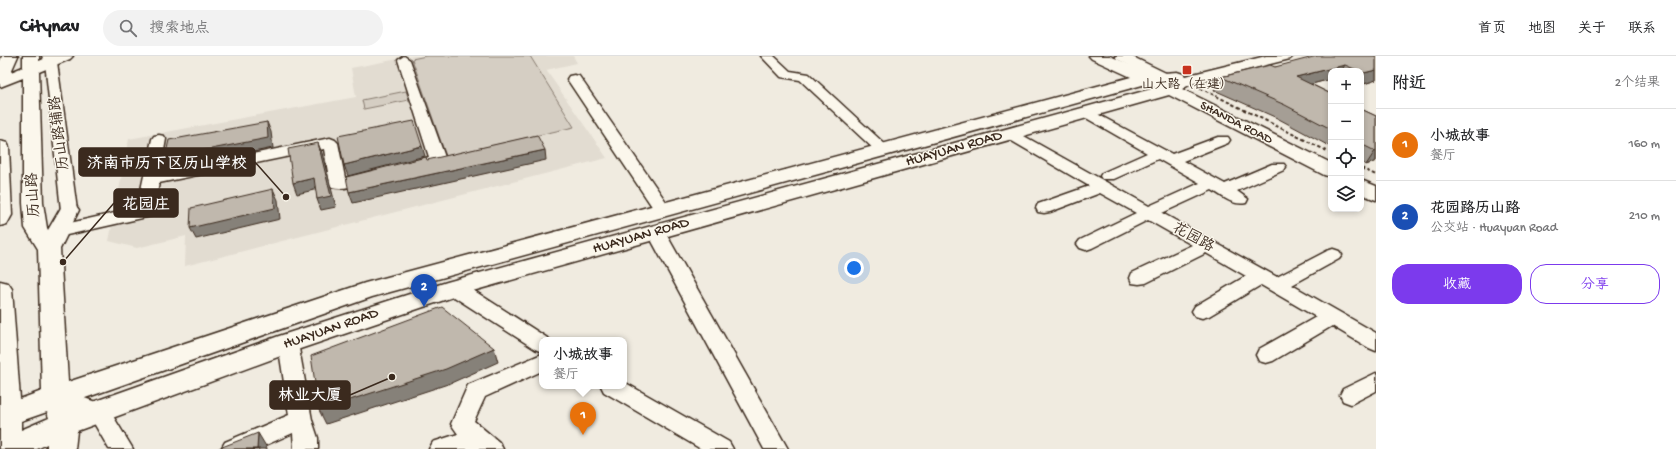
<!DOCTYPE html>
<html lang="zh">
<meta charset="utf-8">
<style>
body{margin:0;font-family:"Gochi Hand","LXGW WenKai TC",sans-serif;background:#f2f2f2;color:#202124}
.controls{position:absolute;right:12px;top:12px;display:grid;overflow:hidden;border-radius:8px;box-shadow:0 2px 6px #0003}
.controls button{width:36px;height:36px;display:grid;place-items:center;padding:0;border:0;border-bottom:1px solid #e0e0e0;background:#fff;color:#202124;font:20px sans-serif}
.you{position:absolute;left:854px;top:212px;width:14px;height:14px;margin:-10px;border:3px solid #fff;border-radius:50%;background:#1a73e8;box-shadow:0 0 0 6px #1a73e833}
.badge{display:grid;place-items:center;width:26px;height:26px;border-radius:50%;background:#7c3aed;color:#fff;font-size:13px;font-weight:700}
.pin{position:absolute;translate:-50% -33px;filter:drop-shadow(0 1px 2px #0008)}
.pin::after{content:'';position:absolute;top:21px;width:14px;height:12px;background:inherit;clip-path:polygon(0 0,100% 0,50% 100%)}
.popup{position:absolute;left:539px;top:281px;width:88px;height:52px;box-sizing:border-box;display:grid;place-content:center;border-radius:8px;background:#fff;filter:drop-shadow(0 1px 3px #0005);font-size:13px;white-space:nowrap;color:#757577}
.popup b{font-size:15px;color:#202124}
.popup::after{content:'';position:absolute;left:50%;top:100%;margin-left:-8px;border:8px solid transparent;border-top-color:#fff}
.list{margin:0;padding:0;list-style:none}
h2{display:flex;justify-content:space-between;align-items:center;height:52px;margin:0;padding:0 16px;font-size:17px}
h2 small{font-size:13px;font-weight:400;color:#757577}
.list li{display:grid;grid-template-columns:26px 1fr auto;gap:12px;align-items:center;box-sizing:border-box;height:72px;padding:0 16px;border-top:1px solid #e0e0e0}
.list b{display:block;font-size:15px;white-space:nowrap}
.list p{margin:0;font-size:13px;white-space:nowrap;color:#757577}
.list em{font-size:13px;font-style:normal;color:#757577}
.actions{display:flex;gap:8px;padding:12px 16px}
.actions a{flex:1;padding:9px 0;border:1px solid #7c3aed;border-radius:16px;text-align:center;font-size:14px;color:#7c3aed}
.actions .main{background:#7c3aed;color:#fff}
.icon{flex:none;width:22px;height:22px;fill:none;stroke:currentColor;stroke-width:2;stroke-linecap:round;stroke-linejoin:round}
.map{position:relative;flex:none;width:1376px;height:393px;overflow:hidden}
header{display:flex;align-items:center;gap:24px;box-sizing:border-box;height:56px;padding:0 20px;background:#fff;border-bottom:1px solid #e0e0e0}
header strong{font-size:19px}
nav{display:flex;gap:22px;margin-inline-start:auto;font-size:14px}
.search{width:280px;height:36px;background:#f2f2f2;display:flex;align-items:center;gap:10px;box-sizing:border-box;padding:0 14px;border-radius:22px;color:#757577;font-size:15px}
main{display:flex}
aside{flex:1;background:#fff}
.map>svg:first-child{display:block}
.built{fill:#e2dcd1}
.green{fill:#d5cec3;stroke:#887c70}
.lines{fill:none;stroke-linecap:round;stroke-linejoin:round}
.minor-casing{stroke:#3b2a1e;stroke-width:3}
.major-casing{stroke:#3b2a1e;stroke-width:3}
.path{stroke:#3b2a1e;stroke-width:2;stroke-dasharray:3.5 2.5;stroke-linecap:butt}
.minor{fill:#fbf7ec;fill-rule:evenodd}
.major{fill:#fbf7ec;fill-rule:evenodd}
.wall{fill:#a59e95;stroke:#3b2a1e}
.shaded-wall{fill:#868179;stroke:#3b2a1e}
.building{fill:#c0b8ad;stroke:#3b2a1e}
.poi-dot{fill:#c8321e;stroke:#fbf7ec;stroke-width:1.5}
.labels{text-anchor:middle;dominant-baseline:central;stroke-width:3;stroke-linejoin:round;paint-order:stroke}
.far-poi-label{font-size:13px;fill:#3b2a1e;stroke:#fbf7ec}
.far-street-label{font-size:13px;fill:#3b2a1e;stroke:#fbf7ec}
.street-label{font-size:15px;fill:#3b2a1e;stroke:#fbf7ec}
.leader{fill:none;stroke:#3b2a1e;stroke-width:1.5}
.callout-dot{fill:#3b2a1e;stroke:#fbf7ec;stroke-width:1.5}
.callout{fill:#3b2a1e;stroke:#3b2a1e;stroke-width:1.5}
.callout-label{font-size:16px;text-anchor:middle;font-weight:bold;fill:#fff}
</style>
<header>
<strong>Citynav</strong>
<div class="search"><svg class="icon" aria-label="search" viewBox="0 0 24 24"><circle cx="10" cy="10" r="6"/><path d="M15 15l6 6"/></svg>搜索地点</div>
<nav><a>首页</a><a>地图</a><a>关于</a><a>联系</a></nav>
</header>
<main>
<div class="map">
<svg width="1376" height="393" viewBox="0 0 1376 393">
<rect width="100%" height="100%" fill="#f0ebe0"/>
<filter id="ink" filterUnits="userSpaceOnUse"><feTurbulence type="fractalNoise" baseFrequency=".025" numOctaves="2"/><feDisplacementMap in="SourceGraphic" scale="8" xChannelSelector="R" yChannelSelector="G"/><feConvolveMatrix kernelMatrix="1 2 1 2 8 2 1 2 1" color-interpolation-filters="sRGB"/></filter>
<g filter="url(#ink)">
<polygon class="built" points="414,0 573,0 577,7 546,14 607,102 185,210 186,180 137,192 109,185 129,83 356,41 351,12"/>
<g class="green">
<polygon points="426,0 530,0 574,71 446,100 412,3"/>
<polygon points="406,35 409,44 364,53 362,44"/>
</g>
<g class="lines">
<defs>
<g id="minor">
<polygon points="42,0 54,0 57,6 77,154 75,158 69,159 63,158 61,154 45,6"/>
<polygon points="404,0 410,4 446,104 443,107 417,114 411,112 409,109 411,106 429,101 398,4"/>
<polygon points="761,0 774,0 790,15 809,18 888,91 891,94 888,97 878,97 800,24 781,21"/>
<polygon points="1115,0 1131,0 1172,20 1174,23 1172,26 1162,26 1117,3"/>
<polygon points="574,19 579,20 669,150 671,154 669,158 663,159 657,158 567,23 569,20"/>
<path d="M 1086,52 L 1172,98 L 1218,81 L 1228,81 L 1230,84 L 1228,87 L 1183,105 L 1225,128 L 1272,108 L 1284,108 L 1286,111 L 1284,114 L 1237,135 L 1248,143 L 1246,147 C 1233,150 1222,140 1212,134 L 1162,157 L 1277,221 L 1327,195 L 1333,193 L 1339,195 L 1342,199 L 1339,203 L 1292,229 L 1376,277 L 1376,295 L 1369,292 L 1332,270 L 1273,305 L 1266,307 L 1259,305 L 1256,299 L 1259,293 L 1316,261 L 1261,229 L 1209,260 L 1202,262 L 1195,260 L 1192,255 L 1195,250 L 1246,220 L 1206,197 L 1146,227 L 1139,228 L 1132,227 L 1130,222 L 1132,217 L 1192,189 L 1148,164 L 1092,192 L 1086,194 L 1080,192 L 1077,188 L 1080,184 L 1136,157 L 1100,137 L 1050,156 L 1044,157 L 1038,156 L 1036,152 L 1038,148 L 1089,130 L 1005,81 L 1003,78 L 1005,75 L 1015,75 L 1149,150 L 1200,127 L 1158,103 L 1114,123 L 1102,123 L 1100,120 L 1102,117 L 1147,97 L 1081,59 L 1079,56 L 1081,53 Z"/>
<path d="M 159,79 L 164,80 L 166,83 L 160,117 L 330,82 L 335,84 L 338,87 L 345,122 L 371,115 L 377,117 L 379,120 L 377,123 C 364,127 345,135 332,131 L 330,128 L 324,93 L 159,127 L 153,156 L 151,160 L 58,181 L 52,179 L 49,175 L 52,171 L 137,152 L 152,83 L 154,80 Z"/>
<polygon points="656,170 662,172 665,176 788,393 764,393 647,176 650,172"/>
<polygon points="455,225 462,227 549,283 550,284 542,284 542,296 535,293 448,237 446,232 448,227"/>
<polygon points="288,279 295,282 298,287 312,364 318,382 318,393 294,393 293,377 257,393 221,393 225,386 289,359 278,287 281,282"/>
<polygon points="542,298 542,315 485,341 474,365 499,386 503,393 429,393 433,386 458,378 451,368 468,329"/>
<polygon points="1376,317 1376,335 1351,348 1343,345 1340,339 1343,333"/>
<polygon points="624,326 729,386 733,393 701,393 604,336 601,330 624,330"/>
<polygon points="56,332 107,350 133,393 109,393 91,362 48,347 45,341 48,335"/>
</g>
<g id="major">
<path d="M 2,0 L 18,0 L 11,16 L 23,11 L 23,0 L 39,0 L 39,5 L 51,0 L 73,0 L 70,3 L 39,16 L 43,147 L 47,172 L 48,174 L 62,150 L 69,148 L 76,150 L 79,154 L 60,193 L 68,326 L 365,227 L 1131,21 L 1092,3 L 1089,0 L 1110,0 L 1151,18 L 1177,16 L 1183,18 L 1185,20 L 1266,0 L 1293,0 L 1290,3 L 1191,28 L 1182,33 L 1331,107 L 1331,121 L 1324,119 L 1169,39 L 462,238 L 297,294 L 77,375 L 75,393 L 47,393 L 47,388 L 37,393 L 0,393 L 0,225 L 8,227 L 12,233 L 20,343 L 42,335 L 38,193 L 25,172 L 23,147 L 23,22 L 0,31 L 0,5 ZM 1146,28 L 1155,32 L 447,226 L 279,280 L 73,353 L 71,347 L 372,241 ZM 47,356 L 49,362 L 21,374 L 21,365 Z"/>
<polygon points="0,85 7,87 9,91 12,159 7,168 0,170"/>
<polygon points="1361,124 1376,130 1376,144 1361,138"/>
</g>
</defs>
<use href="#minor" class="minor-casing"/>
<use href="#major" class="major-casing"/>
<g class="path">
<polyline points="1200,32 1331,97"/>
<polyline points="1361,112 1376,119"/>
</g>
<use href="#minor" class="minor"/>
<use href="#major" class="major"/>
</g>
<g class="wall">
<polygon points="1376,0 1376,24 1361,29 1361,15 1331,15 1331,23 1311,28 1331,38 1331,91 1277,62 1214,34 1221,21 1275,11"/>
<polygon points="1361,53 1376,60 1376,105 1366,109 1361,106"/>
</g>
<g class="shaded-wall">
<polygon points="1345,9 1341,15 1331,15 1331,23 1289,34 1296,21"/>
<polygon points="1376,14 1376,24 1361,29 1361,22 1364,17"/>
<polygon points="267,66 271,76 273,92 171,113 165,102"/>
<polygon points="318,87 322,97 336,151 321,154 317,143"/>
<polygon points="422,90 425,100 348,120 344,109"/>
<polygon points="545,94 546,104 353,147 349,136"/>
<polygon points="1375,95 1376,95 1376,105 1366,109"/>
<polygon points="314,122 318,133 297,138 293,127"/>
<polygon points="273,133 278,144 280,163 196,183 190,172"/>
<polygon points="494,292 498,306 451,327 326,368 319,354"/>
<polygon points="258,377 267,392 267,393 257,393"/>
</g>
<g class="building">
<polygon points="1317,0 1376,0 1376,14 1364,17 1361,16 1361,15 1359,15 1345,9 1296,21 1331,38 1331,73 1285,49 1221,21 1270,9 1275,11"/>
<polygon points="1361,53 1376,60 1376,95 1375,95 1361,88"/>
<polygon points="414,65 422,90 344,109 338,80"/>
<polygon points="267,66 268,82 165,102 169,84"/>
<polygon points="537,79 545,94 349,136 346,121 426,101 427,104"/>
<polygon points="318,87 331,140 317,143 314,122 293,127 288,93"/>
<polygon points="273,133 275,152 190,172 191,152"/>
<polygon points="442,251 494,292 446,313 319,354 311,300"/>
<polygon points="258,377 257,393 217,393"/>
</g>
</g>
<rect class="poi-dot" x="1182" y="9" width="10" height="10" rx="2"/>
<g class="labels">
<g class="far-poi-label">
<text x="1187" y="29">山大路（在建）</text>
</g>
<g class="far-street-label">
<text transform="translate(1236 67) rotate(27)">SHANDA ROAD</text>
</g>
<g class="street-label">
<text transform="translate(60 77) rotate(-97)">历山路辅路</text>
<text transform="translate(954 93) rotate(-16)">HUAYUAN ROAD</text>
<text transform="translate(34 139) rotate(-93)">历山路</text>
<text transform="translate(641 180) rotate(-16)">HUAYUAN ROAD</text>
<text transform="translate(1193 182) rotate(29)">花园路</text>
<text transform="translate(331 273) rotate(-19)">HUAYUAN ROAD</text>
</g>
</g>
<path class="leader" d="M286 141L255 106M63 206L114 147M392 321L350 339"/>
<g class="callout-dot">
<circle cx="286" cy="141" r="4"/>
<circle cx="63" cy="206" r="4"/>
<circle cx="392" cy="321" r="4"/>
</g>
<g class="callout">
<rect x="79" y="92" width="176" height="28" rx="4"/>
<rect x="114" y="133" width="64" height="28" rx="4"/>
<rect x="270" y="325" width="80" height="28" rx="4"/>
</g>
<g class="callout-label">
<text x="167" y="112">济南市历下区历山学校</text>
<text x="146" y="153">花园庄</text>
<text x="310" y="344">林业大厦</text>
</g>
</svg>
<div class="controls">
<button>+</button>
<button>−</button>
<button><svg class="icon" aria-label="locate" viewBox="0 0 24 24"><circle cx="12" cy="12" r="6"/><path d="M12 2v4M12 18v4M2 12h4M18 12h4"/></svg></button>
<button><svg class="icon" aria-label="layers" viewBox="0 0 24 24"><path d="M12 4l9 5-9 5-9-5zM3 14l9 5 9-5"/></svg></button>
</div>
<div class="you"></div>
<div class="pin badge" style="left:583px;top:379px;background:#e8710a">1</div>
<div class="popup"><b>小城故事</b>餐厅</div>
<div class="pin badge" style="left:424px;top:251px;background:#1a4fb4">2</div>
</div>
<aside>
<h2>附近<small>2个结果</small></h2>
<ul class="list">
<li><span class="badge" style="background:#e8710a">1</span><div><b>小城故事</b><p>餐厅</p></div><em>160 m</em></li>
<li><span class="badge" style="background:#1a4fb4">2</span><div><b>花园路历山路</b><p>公交站 · Huayuan Road</p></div><em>210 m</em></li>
</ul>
<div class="actions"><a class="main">收藏</a><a>分享</a></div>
</aside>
</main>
